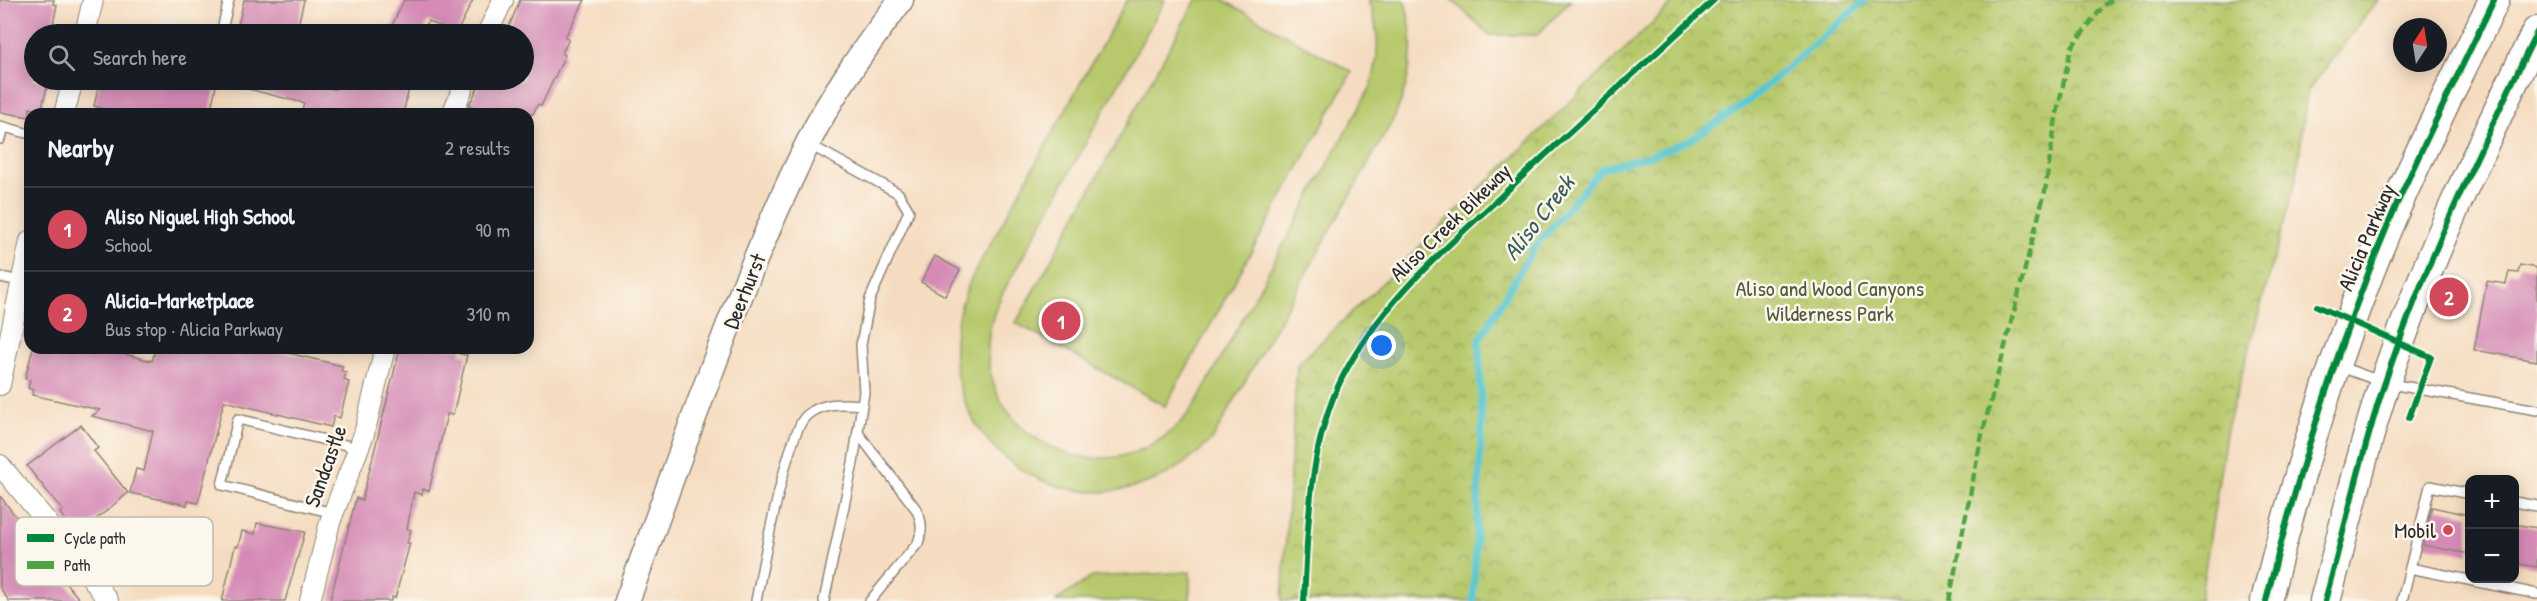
<!DOCTYPE html>
<meta charset="utf-8">
<style>
body{margin:0;font-family:"Patrick Hand",sans-serif;background:#20242c;color:#f1f3f6}
.controls{position:absolute;right:18px;bottom:18px;display:grid;overflow:hidden;border-radius:12px;box-shadow:0 3px 15px #0003}
.controls button{width:54px;height:54px;display:grid;place-items:center;padding:0;border:0;border-bottom:2px solid #363941;background:#171b24;color:#f1f3f6;font:30px sans-serif}
.compass{position:absolute;left:2393px;top:18px;width:54px;height:54px;border-radius:50%;background:#171b24;box-shadow:0 3px 15px #0003;rotate:12deg}
.you{position:absolute;left:1382px;top:346px;width:21px;height:21px;margin:-15px;border:4px solid #fff;border-radius:50%;background:#1a73e8;box-shadow:0 0 0 9px #1a73e833}
.badge{display:grid;place-items:center;width:39px;height:39px;border-radius:50%;background:#d1495b;color:#fff;font-size:20px;font-weight:700}
.pin{position:absolute;translate:-50% -50%;border:3px solid #fff;box-shadow:0 2px 6px #0006}
.list{margin:0;padding:0;list-style:none}
h2{display:flex;justify-content:space-between;align-items:center;height:78px;margin:0;padding:0 24px;font-size:26px}
h2 small{font-size:20px;font-weight:400;color:#9ea1a6}
.list li{display:grid;grid-template-columns:39px 1fr auto;gap:18px;align-items:center;box-sizing:border-box;height:84px;padding:0 24px;border-top:2px solid #363941}
.list b{display:block;font-size:22px;white-space:nowrap}
.list p{margin:0;font-size:20px;white-space:nowrap;color:#9ea1a6}
.list em{font-size:20px;font-style:normal;color:#9ea1a6}
.icon{flex:none;width:33px;height:33px;fill:none;stroke:currentColor;stroke-width:2;stroke-linecap:round;stroke-linejoin:round}
.map{position:relative;flex:none;width:2537px;height:601px;overflow:hidden}
.search{position:absolute;background:#171b24;box-shadow:0 3px 15px #0003;left:24px;top:24px;width:510px;height:66px;display:flex;align-items:center;gap:15px;box-sizing:border-box;padding:0 21px;border-radius:33px;color:#9ea1a6;font-size:22px}
.panel{position:absolute;background:#171b24;box-shadow:0 3px 15px #0003;left:24px;top:108px;width:510px;height:246px;border-radius:18px}
.map>svg:first-child{display:block}
.park{fill:url(#park-crowns);stroke:#717a4c;stroke-width:1.5}
.pitch{fill:#b7c96c;stroke:#717a4c;stroke-width:1.5}
.lines{fill:none;stroke-linecap:round;stroke-linejoin:round}
.stream{stroke:#5ac7d0;stroke-width:7}
.building{fill:#d58bb6}
.service-casing{stroke:#908476;stroke-width:12}
.minor-casing{stroke:#908476;stroke-width:22}
.tertiary-casing{stroke:#908476;stroke-width:27}
.primary-casing{stroke:#908476;stroke-width:33}
.service{stroke:#fff;stroke-width:9}
.minor{stroke:#fff;stroke-width:20}
.tertiary{stroke:#fff;stroke-width:24}
.primary{stroke:#fff;stroke-width:30}
.quiet{stroke:#51a443;stroke-width:4.5;stroke-dasharray:9 4.5;stroke-linecap:butt}
.cycleway-casing{stroke:#fbf7ec;stroke-width:10}
.cycleway{stroke:#00873e;stroke-width:6}
.poi-dot{fill:#d1495b;stroke:#fbf7ec;stroke-width:2}
.labels{text-anchor:middle;dominant-baseline:central;stroke-width:5;stroke-linejoin:round;paint-order:stroke}
.street-label{font-size:22px;fill:#2b2b2b;stroke:#fbf7ec}
.park-label{font-size:22px;fill:#555a3e;stroke:#fbf7ec}
.poi-label{font-size:22px;fill:#2b2b2b;stroke:#fbf7ec;text-anchor:end}
.water-label{font-size:24px;font-style:italic;fill:#395a5d;stroke:#fbf7ec}
.key{fill:#fbf7ec;stroke:#bdbab2;stroke-width:1.5}
.key-label{font-size:16px;fill:#2b2b2b}
</style>
<div class="map">
<svg width="2537" height="601" viewBox="0 0 2537 601">
<defs>
<pattern id="park-crowns" width="20" height="18" patternUnits="userSpaceOnUse" patternTransform="scale(1.5)"><rect width="20" height="18" fill="#b7c96c"/><path d="M2 6a3 3 0 1 1 6 0M12 15a3 3 0 1 1 6 0" fill="none" stroke="#95a359"/></pattern>
</defs>
<rect width="100%" height="100%" fill="#fbf7ec"/>
<filter id="ink" filterUnits="userSpaceOnUse"><feTurbulence type="fractalNoise" baseFrequency=".0167" numOctaves="2"/><feDisplacementMap in="SourceGraphic" scale="12" xChannelSelector="R" yChannelSelector="G"/><feConvolveMatrix kernelMatrix="1 2 1 2 8 2 1 2 1" color-interpolation-filters="sRGB"/></filter>
<filter id="wash" filterUnits="userSpaceOnUse"><feTurbulence type="fractalNoise" baseFrequency=".008" numOctaves="4" result="noise"/><feDisplacementMap in="SourceGraphic" scale="24" xChannelSelector="R" yChannelSelector="G"/><feGaussianBlur stdDeviation="1.35" result="paint"/><feColorMatrix in="noise" values="0 0 0 0 0 0 0 0 0 0 0 0 0 0 0 0 0 1.4 0 .05"/><feComposite in="paint" operator="in"/></filter>
<g filter="url(#wash)">
<rect width="100%" height="100%" fill="#f5dcc0"/>
<polygon class="park" points="1676,0 2378,0 2307,92 2297,175 2227,428 2200,601 1282,601 1297,365"/>
<g class="pitch">
<path d="M 1127,0 L 1165,0 L 1002,294 C 937,425 1114,525 1196,403 L 1371,86 C 1380,55 1380,30 1368,0 L 1404,0 C 1418,40 1411,80 1394,118 L 1213,438 C 1090,569 896,439 972,277 Z"/>
<polygon points="1196,0 1223,0 1352,72 1165,406 1016,323"/>
<polygon points="1452,0 1571,0 1537,35 1490,35"/>
<polygon points="1190,572 1190,601 1056,601 1092,577"/>
</g>
<g class="lines">
<polyline class="stream" points="1473,601 1482,423 1479,341 1533,249 1602,168 1650,156 1690,140 1749,101 1865,0"/>
</g>
<g id="blocks">
<g class="building">
<polygon points="0,0 54,0 53,4 57,5 51,34 34,34 34,80 49,80 41,111 30,108 30,117 0,112"/>
<polygon points="244,0 304,0 296,34 236,34"/>
<polygon points="404,0 473,0 456,34 428,21 422,34 388,34"/>
<polygon points="520,0 585,0 565,37 569,39 562,53 565,55 541,106 538,104 533,114 488,114 469,105 482,80 524,80 524,34 506,34"/>
<polygon points="100,80 192,80 216,86 210,114 104,114 105,109 94,106"/>
<polygon points="237,80 290,80 335,89 336,85 348,88 351,80 411,80 403,114 301,114 304,103 236,86"/>
<polygon points="935,256 960,270 945,296 921,282"/>
<polygon points="2520,265 2537,268 2537,361 2474,350 2487,281 2506,284 2509,272 2518,273"/>
<polygon points="33,348 101,348 152,361 156,348 267,348 343,366 341,371 346,372 344,380 349,382 340,418 334,416 331,427 224,401 198,503 188,501 187,505 130,493 136,469 144,471 153,431 92,416 100,410 32,395 33,390 28,388 30,380 25,379"/>
<polygon points="400,348 462,348 460,354 467,355 453,415 447,414 429,491 423,489 422,495 414,492 407,529 411,530 407,543 410,543 395,598 392,597 391,601 330,601 356,498 362,500"/>
<polygon points="81,425 98,448 94,451 128,493 77,535 60,513 63,511 27,466"/>
<polygon points="0,496 45,554 43,556 81,601 9,601 0,588"/>
<polygon points="2432,507 2469,515 2469,554 2423,545"/>
<polygon points="257,523 305,532 285,601 222,601 235,546 238,547 242,531 255,534"/>
<polygon points="2514,524 2537,528 2537,567 2514,563"/>
</g>
</g>
</g>
<g filter="url(#ink)">
<use href="#blocks" fill-opacity="0" stroke="#908476" stroke-width="1.5"/>
<g class="lines">
<defs>
<g id="service">
<polyline points="221,34 229,0"/>
<polyline points="0,126 30,134"/>
<polyline points="0,139 3,127"/>
<polyline points="810,145 898,193 909,211 870,299 861,345 864,392 853,463 824,601"/>
<polyline points="0,277 21,281"/>
<polyline points="2338,366 2385,383 2537,410"/>
<path d="M 858,433 L 916,509 C 922,521 923,530 918,543 L 870,601"/>
<polyline points="2514,502 2537,506"/>
<polyline points="333,513 222,485 238,419 358,448"/>
<polyline points="2410,568 2537,594"/>
<path d="M 756,601 C 762,569 787,434 806,416 C 821,402 843,403 862,405"/>
<polyline points="2402,601 2430,486 2470,494"/>
</g>
<g id="minor">
<polyline points="85,34 93,0"/>
<polyline points="487,34 503,0"/>
<polyline points="64,114 73,80"/>
<polyline points="452,114 466,80"/>
<polyline points="0,385 30,241"/>
<polyline points="0,465 81,563 108,601"/>
<polyline points="310,601 330,522 364,434 385,348"/>
</g>
<path id="tertiary" d="M 627,601 C 684,448 735,291 807,145 C 832,93 867,45 901,0"/>
<g id="primary">
<path d="M 2266,601 C 2297,476 2335,353 2384,234 C 2417,155 2457,78 2494,0"/>
<path d="M 2325,601 C 2345,528 2361,453 2385,382 C 2426,261 2481,146 2537,32"/>
</g>
</defs>
<use href="#service" class="service-casing"/>
<use href="#minor" class="minor-casing"/>
<use href="#tertiary" class="tertiary-casing"/>
<use href="#primary" class="primary-casing"/>
<use href="#service" class="service"/>
<use href="#minor" class="minor"/>
<use href="#tertiary" class="tertiary"/>
<use href="#primary" class="primary"/>
<polyline class="quiet" points="1949,601 1981,439 2045,191 2056,118 2071,48 2104,5 2112,0"/>
<defs>
<g id="cycleway">
<polyline points="2317,306 2431,357 2409,418"/>
<path d="M 1304,601 C 1308,527 1308,446 1342,378 C 1378,307 1439,254 1496,201 C 1568,133 1641,67 1714,0"/>
<path d="M 2266,601 C 2297,476 2335,353 2384,234 C 2417,155 2457,78 2494,0"/>
<path d="M 2325,601 C 2345,528 2361,453 2385,382 C 2426,261 2481,146 2537,32"/>
</g>
</defs>
<use href="#cycleway" class="cycleway-casing"/>
<use href="#cycleway" class="cycleway"/>
</g>
</g>
<circle class="poi-dot" cx="2448" cy="530" r="6"/>
<g class="labels">
<g class="street-label">
<text transform="translate(1450 222) rotate(-44)">Aliso Creek Bikeway</text>
<text transform="translate(2366 237) rotate(-67)">Alicia Parkway</text>
<text transform="translate(744 291) rotate(-68)">Deerhurst</text>
<text transform="translate(325 466) rotate(-70)">Sandcastle</text>
</g>
<g class="park-label">
<text x="1830" y="288">Aliso and Wood Canyons<tspan x="1830" dy="25">Wilderness Park</tspan></text>
</g>
<g class="poi-label">
<text x="2436" y="530">Mobil</text>
</g>
<g class="water-label">
<text transform="translate(1538 217) rotate(-52)">Aliso Creek</text>
</g>
</g>
<rect x="15" y="517" width="198" height="69" rx="9" class="key"/>
<rect x="27" y="534" width="27" height="8" fill="#00873e"/>
<rect x="27" y="561" width="27" height="8" fill="#51a443"/>
<g class="key-label">
<text x="64" y="544">Cycle path</text>
<text x="64" y="571">Path</text>
</g>
</svg>
<div class="controls">
<button>+</button>
<button>−</button>
</div>
<svg class="compass" viewBox="-18 -18 36 36"><path d="M0-13l5 13h-10z" fill="#e53935"/><path d="M0 13l5-13h-10z" fill="#9ea1a6"/></svg>
<div class="you"></div>
<div class="pin badge" style="left:1061px;top:321px">1</div>
<div class="pin badge" style="left:2449px;top:297px">2</div>
<div class="search"><svg class="icon" aria-label="search" viewBox="0 0 24 24"><circle cx="10" cy="10" r="6"/><path d="M15 15l6 6"/></svg>Search here</div>
<section class="panel">
<h2>Nearby<small>2 results</small></h2>
<ul class="list">
<li><span class="badge">1</span><div><b>Aliso Niguel High School</b><p>School</p></div><em>90 m</em></li>
<li><span class="badge">2</span><div><b>Alicia-Marketplace</b><p>Bus stop · Alicia Parkway</p></div><em>310 m</em></li>
</ul>
</section>
</div>
